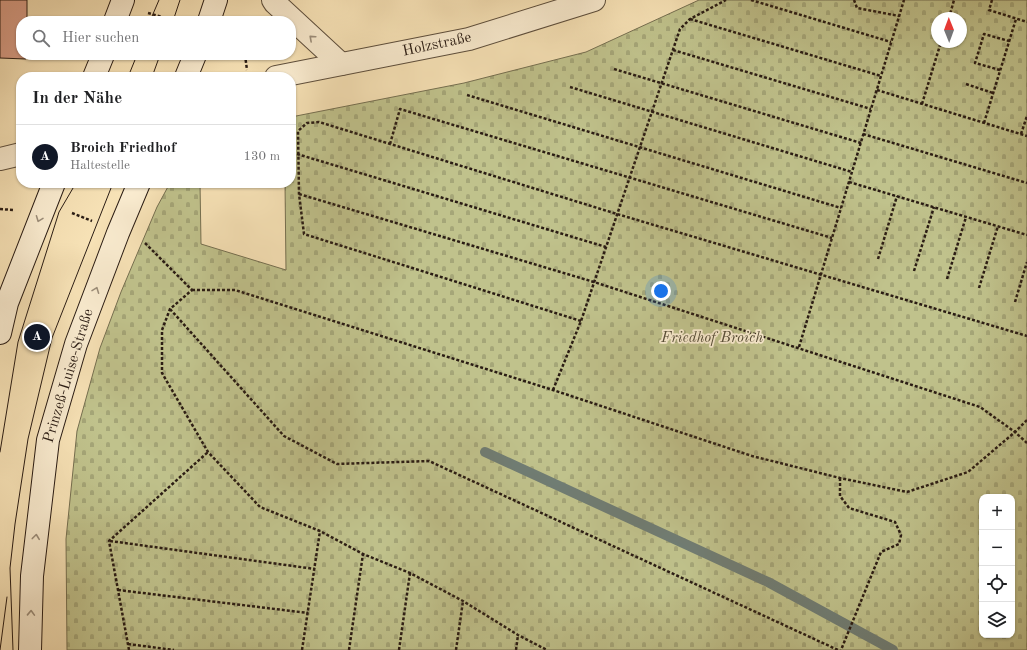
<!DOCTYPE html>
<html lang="de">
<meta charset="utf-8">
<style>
body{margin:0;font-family:"Old Standard TT",serif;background:#f6f6f6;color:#202124}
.controls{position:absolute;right:12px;bottom:12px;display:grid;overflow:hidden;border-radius:8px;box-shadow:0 1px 3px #0004}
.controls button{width:36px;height:36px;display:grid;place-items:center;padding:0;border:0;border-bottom:1px solid #e0e0e0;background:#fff;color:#202124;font:20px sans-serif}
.compass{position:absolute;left:931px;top:12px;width:36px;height:36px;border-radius:50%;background:#fff;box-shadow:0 1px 3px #0004;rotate:359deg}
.you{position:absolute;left:661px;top:291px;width:14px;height:14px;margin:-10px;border:3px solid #fff;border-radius:50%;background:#1a73e8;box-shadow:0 0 0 6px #1a73e833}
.badge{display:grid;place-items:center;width:26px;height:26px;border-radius:50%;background:#111827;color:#fff;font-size:13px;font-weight:700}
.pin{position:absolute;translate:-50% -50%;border:2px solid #fff;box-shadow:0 1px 4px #0006}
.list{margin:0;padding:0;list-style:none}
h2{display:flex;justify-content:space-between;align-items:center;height:52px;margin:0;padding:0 16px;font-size:17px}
h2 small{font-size:13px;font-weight:400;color:#757577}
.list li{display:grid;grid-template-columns:26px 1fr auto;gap:12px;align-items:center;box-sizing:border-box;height:64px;padding:0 16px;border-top:1px solid #e0e0e0}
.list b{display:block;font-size:15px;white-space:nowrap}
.list p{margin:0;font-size:13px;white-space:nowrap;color:#757577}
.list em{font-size:13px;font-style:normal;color:#757577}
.icon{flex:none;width:22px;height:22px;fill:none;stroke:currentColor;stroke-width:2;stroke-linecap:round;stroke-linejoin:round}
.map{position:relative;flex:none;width:1027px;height:650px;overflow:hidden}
.search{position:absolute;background:#fff;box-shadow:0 1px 3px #0004;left:16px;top:16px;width:280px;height:44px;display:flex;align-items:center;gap:10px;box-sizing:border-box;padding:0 14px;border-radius:16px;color:#757577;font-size:15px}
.panel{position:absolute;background:#fff;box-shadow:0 1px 3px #0004;left:16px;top:72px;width:280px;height:116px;border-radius:16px}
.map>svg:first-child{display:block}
.cemetery{fill:url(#cemetery-stones);stroke:#756f50;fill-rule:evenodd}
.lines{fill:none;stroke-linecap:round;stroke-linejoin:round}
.stream{stroke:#707d74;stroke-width:10}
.building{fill:#dca08a;stroke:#2a1c14}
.street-casing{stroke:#5d4e3c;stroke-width:24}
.secondary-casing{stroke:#2a1c14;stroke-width:24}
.path{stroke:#2a1c14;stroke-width:2.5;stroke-dasharray:3 2;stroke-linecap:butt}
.street{stroke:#faecd0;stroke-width:22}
.secondary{stroke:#faecd0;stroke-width:22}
.tram{stroke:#2a1c14;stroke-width:1}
.oneway{stroke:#9c8e7b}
.labels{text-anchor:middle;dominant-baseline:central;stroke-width:3.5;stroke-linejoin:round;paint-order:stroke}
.street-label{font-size:15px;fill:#2a1c14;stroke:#faecd0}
.park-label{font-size:15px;font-style:italic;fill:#574e38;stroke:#faecd0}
</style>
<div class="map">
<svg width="1027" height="650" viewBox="0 0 1027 650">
<defs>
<pattern id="cemetery-stones" width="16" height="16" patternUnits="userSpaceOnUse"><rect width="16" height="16" fill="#c0c28c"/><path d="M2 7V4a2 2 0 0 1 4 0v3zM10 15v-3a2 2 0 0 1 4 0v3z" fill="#a5a678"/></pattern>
</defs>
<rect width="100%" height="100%" fill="#f7e2b6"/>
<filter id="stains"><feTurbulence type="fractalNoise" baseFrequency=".005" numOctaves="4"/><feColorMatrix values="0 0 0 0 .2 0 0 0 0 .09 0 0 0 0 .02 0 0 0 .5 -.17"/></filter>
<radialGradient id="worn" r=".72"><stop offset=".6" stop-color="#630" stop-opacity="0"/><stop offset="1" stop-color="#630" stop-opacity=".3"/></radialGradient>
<path class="cemetery" d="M 699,0 L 1027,0 L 1027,650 L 67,650 L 66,539 L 77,431 L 100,348 L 121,292 L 157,207 L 170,183 L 200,183 L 201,244 L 286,270 L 285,183 L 291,183 L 291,117 L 464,83 L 586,52 ZM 937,18 L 961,18 L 961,42 L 937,42 ZM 982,497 L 1012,497 L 1012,635 L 982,635 Z"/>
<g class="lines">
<polyline class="stream" points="485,452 768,582 893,650"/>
</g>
<polygon class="building" points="0,0 27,0 27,21 21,21 21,55 26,55 26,59 0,58"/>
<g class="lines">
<defs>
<g id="street">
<polyline points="273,0 275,3 341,64"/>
<polyline points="276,77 469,39 594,0"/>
<polyline points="0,159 21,154"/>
</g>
<g id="secondary">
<polyline points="115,21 123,0"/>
<polyline points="209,21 216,0"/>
<polyline points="94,77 103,55"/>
<polyline points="186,77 195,55"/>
<polyline points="0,333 7,303 54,183"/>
<polyline points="30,650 32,576 48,440 76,344 118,233 139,183"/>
</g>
</defs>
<use href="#street" class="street-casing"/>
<use href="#secondary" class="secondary-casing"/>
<g class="path">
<polyline points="751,0 891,42"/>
<polyline points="854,0 857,8 899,16"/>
<polyline points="992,0 989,10 1027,22"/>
<polyline points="148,13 176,21"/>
<polyline points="949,18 954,0"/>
<polyline points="690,19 881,76"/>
<polyline points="673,50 871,109"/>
<polyline points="245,55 247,70"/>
<polyline points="614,69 861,143"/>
<polyline points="1000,70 975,63 984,34 1009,41"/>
<polyline points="966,84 993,93"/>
<polyline points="570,87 852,172"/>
<polyline points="877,90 1027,136"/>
<polyline points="467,95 841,208"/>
<polyline points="922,104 941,42"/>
<polyline points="984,123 1016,19"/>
<polyline points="863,134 1027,183"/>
<polyline points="1021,134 1027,116"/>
<polyline points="390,144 400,109 832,238"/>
<polyline points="297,154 606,247"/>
<polyline points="849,182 1027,235"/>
<polyline points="299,194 594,282 980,407 1015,432 1027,443"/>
<polyline points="0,209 13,210"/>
<polyline points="72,213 92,221"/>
<polyline points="145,243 192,290 170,309 162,330 162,373 208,452 260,507 320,531 363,554 410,573 463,601 518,635 547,650"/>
<polyline points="878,259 897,196"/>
<polyline points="914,271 934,207"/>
<polyline points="947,279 966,217"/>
<polyline points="979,288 998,226"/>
<polyline points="192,290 235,290 553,390 752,456 840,478 907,492 968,472 1015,432 1027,420"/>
<polyline points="1015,302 1027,262"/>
<polyline points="170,309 284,436 337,464 429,461 838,650"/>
<polyline points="581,321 304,234 299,194 298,131 307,123 319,122 617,214 1027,336"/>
<polyline points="799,347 904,0"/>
<polyline points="553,390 581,321 680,29 690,19 726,0"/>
<polyline points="840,478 840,496 849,508 895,522 901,535 899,544 881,552 841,650"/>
<polyline points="110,541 315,569"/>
<polyline points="118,590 308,613"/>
<polyline points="128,644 174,650"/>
<polyline points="129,650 109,541 208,452"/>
<polyline points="302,650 320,531"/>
<polyline points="349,650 363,554"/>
<polyline points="399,650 410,573"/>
<polyline points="456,650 463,601"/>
<polyline points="516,650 518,635"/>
</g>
<use href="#street" class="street"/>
<use href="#secondary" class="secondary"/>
<g class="tram">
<polyline points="150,21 159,0"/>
<polyline points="173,21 180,0"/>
<polyline points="128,77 137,55"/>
<polyline points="152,77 160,55"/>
<polyline points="0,452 18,342 59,212 76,183"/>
<polyline points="0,650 7,597"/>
<polyline points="13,650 10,568 15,524 28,439 52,338 113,183"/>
</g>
</g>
<defs><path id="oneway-chevron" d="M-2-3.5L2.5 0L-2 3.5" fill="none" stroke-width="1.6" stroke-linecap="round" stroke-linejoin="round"/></defs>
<g class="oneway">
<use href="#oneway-chevron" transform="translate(312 38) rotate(-138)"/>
<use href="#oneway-chevron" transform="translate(39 219) rotate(111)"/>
<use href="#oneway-chevron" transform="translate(96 290) rotate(-69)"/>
<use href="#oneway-chevron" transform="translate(36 537) rotate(-83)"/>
<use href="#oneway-chevron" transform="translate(31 613) rotate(-88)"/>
</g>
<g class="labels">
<g class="street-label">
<text transform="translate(437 45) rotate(-12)">Holzstraße</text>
<text transform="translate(69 376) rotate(-73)">Prinzeß-Luise-Straße</text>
</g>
<g class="park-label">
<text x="712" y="338">Friedhof Broich</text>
</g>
</g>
<rect width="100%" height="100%" filter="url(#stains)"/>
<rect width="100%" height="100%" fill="url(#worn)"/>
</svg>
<div class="controls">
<button>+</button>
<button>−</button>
<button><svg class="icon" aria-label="locate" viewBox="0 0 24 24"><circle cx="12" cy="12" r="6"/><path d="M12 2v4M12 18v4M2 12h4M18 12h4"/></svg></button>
<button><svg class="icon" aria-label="layers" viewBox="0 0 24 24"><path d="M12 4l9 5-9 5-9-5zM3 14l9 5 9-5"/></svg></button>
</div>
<svg class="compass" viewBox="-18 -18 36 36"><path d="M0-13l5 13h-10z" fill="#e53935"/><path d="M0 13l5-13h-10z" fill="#757577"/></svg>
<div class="you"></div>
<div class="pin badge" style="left:37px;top:337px">A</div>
<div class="search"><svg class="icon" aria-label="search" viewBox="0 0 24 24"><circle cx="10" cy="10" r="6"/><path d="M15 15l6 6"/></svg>Hier suchen</div>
<section class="panel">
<h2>In der Nähe<small></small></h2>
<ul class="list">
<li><span class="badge">A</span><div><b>Broich Friedhof</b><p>Haltestelle</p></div><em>130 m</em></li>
</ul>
</section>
</div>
